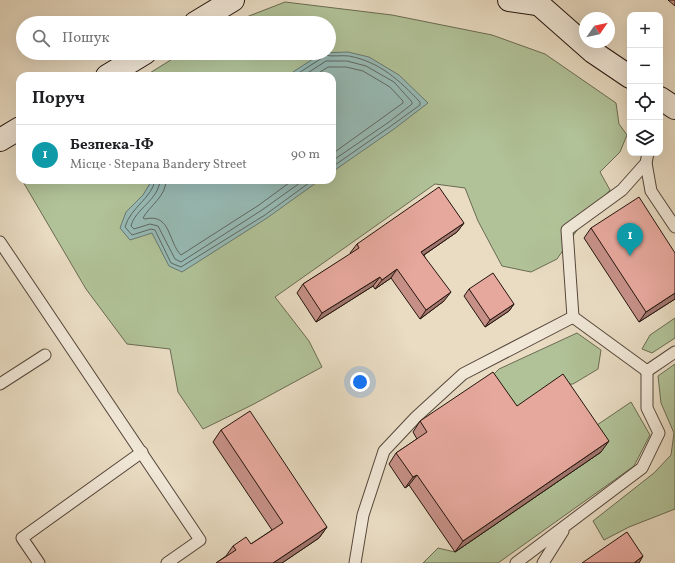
<!DOCTYPE html>
<html lang="uk">
<meta charset="utf-8">
<style>
body{margin:0;font-family:Vollkorn,serif;background:#f6f6f6;color:#202124}
.controls{position:absolute;right:12px;top:12px;display:grid;overflow:hidden;border-radius:8px;box-shadow:0 4px 16px #0002}
.controls button{width:36px;height:36px;display:grid;place-items:center;padding:0;border:0;border-bottom:1px solid #e0e0e0;background:#fff;color:#202124;font:20px sans-serif}
.compass{position:absolute;left:579px;top:12px;width:36px;height:36px;border-radius:50%;background:#fff;box-shadow:0 4px 16px #0002;rotate:56deg}
.you{position:absolute;left:360px;top:382px;width:14px;height:14px;margin:-10px;border:3px solid #fff;border-radius:50%;background:#1a73e8;box-shadow:0 0 0 6px #1a73e833}
.badge{display:grid;place-items:center;width:26px;height:26px;border-radius:50%;background:#8f2418;color:#fff;font-size:13px;font-weight:700}
.pin{position:absolute;translate:-50% -33px;filter:drop-shadow(0 1px 2px #0008)}
.pin::after{content:'';position:absolute;top:21px;width:14px;height:12px;background:inherit;clip-path:polygon(0 0,100% 0,50% 100%)}
.list{margin:0;padding:0;list-style:none}
h2{display:flex;justify-content:space-between;align-items:center;height:52px;margin:0;padding:0 16px;font-size:17px}
h2 small{font-size:13px;font-weight:400;color:#757577}
.list li{display:grid;grid-template-columns:26px 1fr auto;gap:12px;align-items:center;box-sizing:border-box;height:60px;padding:0 16px;border-top:1px solid #e0e0e0}
.list b{display:block;font-size:15px;white-space:nowrap}
.list p{margin:0;font-size:13px;white-space:nowrap;color:#757577}
.list em{font-size:13px;font-style:normal;color:#757577}
.icon{flex:none;width:22px;height:22px;fill:none;stroke:currentColor;stroke-width:2;stroke-linecap:round;stroke-linejoin:round}
.map{position:relative;flex:none;width:675px;height:563px;overflow:hidden}
.search{position:absolute;background:#fff;box-shadow:0 4px 16px #0002;left:16px;top:16px;width:320px;height:44px;display:flex;align-items:center;gap:10px;box-sizing:border-box;padding:0 14px;border-radius:22px;color:#757577;font-size:15px}
.panel{position:absolute;background:#fff;box-shadow:0 4px 16px #0002;left:16px;top:72px;width:320px;height:112px;border-radius:12px}
.map>svg:first-child{display:block}
.green{fill:#b1c298;stroke:#6a6b52}
.water{fill:#97bbb6;stroke:#697872}
.lines{fill:none;stroke-linecap:round;stroke-linejoin:round}
.shore{stroke:#5e6862;stroke-width:1}
.lane-casing{stroke:#55463a;stroke-width:13}
.secondary-casing{stroke:#24140d;stroke-width:24}
.lane{stroke:#f1e8d8;stroke-width:11}
.secondary{stroke:#f1e8d8;stroke-width:22}
.wall{fill:#c69087;stroke:#24140d}
.shaded-wall{fill:#a1766e;stroke:#24140d}
.building{fill:#e6a89d;stroke:#24140d}
</style>
<div class="map">
<svg width="675" height="563" viewBox="0 0 675 563">
<rect width="100%" height="100%" fill="#e9dcc3"/>
<filter id="stains"><feTurbulence type="fractalNoise" baseFrequency=".005" numOctaves="4"/><feColorMatrix values="0 0 0 0 .2 0 0 0 0 .09 0 0 0 0 .02 0 0 0 .5 -.17"/></filter>
<radialGradient id="worn" r=".72"><stop offset=".6" stop-color="#630" stop-opacity="0"/><stop offset="1" stop-color="#630" stop-opacity=".3"/></radialGradient>
<g class="green">
<polygon points="285,2 392,15 492,35 545,54 616,103 619,124 627,135 620,152 600,172 610,190 582,223 557,259 531,272 502,266 478,221 465,188 435,184 275,297 309,341 322,367 252,405 203,429 178,392 170,349 127,344 86,289 22,180 332,180 332,76 145,76 182,53 329,53 329,23 231,23"/>
<polygon points="675,318 675,338 652,353 642,349 650,335"/>
<polygon points="577,333 601,350 598,369 573,384 555,385 509,417 485,383 499,369"/>
<polygon points="675,364 675,509 629,527 604,540 593,521 654,473 671,455 674,433 661,403 658,376"/>
<polygon points="631,402 650,435 634,466 498,563 423,563 438,548 455,552 601,452 602,446 597,425"/>
</g>
<g class="water">
<polygon points="348,52 369,57 399,75 428,103 394,129 332,172 332,76 287,76 322,53"/>
<polygon points="152,180 320,180 267,218 182,272 169,266 152,233 130,240 120,228 126,212 143,195"/>
</g>
<g class="lines">
<g class="shore">
<path d="M 294,76 L 322,58 L 325,55 C 332,57 341,55 349,56 C 380,62 399,80 420,102 L 420,105 L 391,126 L 332,167"/>
<polyline points="303,76 326,61 347,61 366,66 394,82 412,102 412,104 389,122 332,161"/>
<polyline points="314,76 328,67 346,67 363,71 390,87 403,101 403,103 332,154"/>
<path d="M 155,180 C 153,197 130,208 125,227 L 132,235 L 151,229 L 155,230 L 171,263 L 181,267 L 265,215 L 313,180"/>
<path d="M 160,180 C 159,200 135,209 131,226 L 134,229 L 150,224 L 158,226 L 175,259 L 181,262 L 262,210 L 304,180"/>
<path d="M 166,180 C 166,197 150,205 143,218 L 145,219 C 171,213 168,242 181,255 L 259,205 L 293,180"/>
</g>
<defs>
<g id="lane">
<polyline points="646,163 651,191 675,227"/>
<polyline points="0,242 200,540 167,563"/>
<polyline points="573,317 567,230 622,190 646,163 648,153"/>
<polyline points="0,384 45,355"/>
<polyline points="39,563 22,538 142,452"/>
<polyline points="355,563 363,515 384,451 416,417 463,374 573,317 647,371 675,352"/>
<polyline points="516,563 642,468 659,433 647,408 647,371"/>
<polyline points="543,563 563,531"/>
</g>
<g id="secondary">
<polyline points="509,0 537,4"/>
<polyline points="534,0 593,52 630,77"/>
<polyline points="195,23 233,0"/>
<polyline points="107,76 145,53"/>
<polyline points="660,98 675,108"/>
<polyline points="0,140 20,128"/>
</g>
</defs>
<use href="#lane" class="lane-casing"/>
<use href="#secondary" class="secondary-casing"/>
<use href="#lane" class="lane"/>
<use href="#secondary" class="secondary"/>
</g>
<g class="wall">
<polygon points="668,0 675,0 675,6"/>
<polygon points="464,223 457,232 424,255 444,301 420,319 391,278 375,289 373,286 316,322 297,293 303,284 351,254 350,253 357,244"/>
<polygon points="591,228 675,299 639,322 584,238"/>
<polygon points="469,289 514,304 509,311 485,327 464,296"/>
<polygon points="517,406 601,452 455,552 409,485 405,488 389,464 396,453 417,439 413,432 420,421"/>
<polygon points="221,430 327,527 319,538 282,563 216,563 226,556 233,546 251,544 272,530 213,442"/>
</g>
<g class="shaded-wall">
<polygon points="464,223 457,232 415,261 421,252"/>
<polygon points="397,269 391,278 375,289 382,280"/>
<polygon points="380,277 373,286 316,322 322,313"/>
<polygon points="451,292 444,301 420,319 426,310"/>
<polygon points="675,293 675,299 639,322 646,312"/>
<polygon points="514,304 509,311 485,327 490,320"/>
<polygon points="609,441 601,452 455,552 463,541"/>
<polygon points="417,475 409,485 405,488 413,477"/>
<polygon points="327,527 319,538 282,563 273,563"/>
<polygon points="643,556 639,563 634,563"/>
</g>
<g class="building">
<polygon points="439,187 464,223 421,252 451,292 426,310 397,269 382,280 380,277 322,313 303,284 359,248 357,244"/>
<polygon points="639,197 675,253 675,293 646,312 591,228"/>
<polygon points="493,273 514,304 490,320 469,289"/>
<polygon points="493,372 517,406 563,374 609,441 463,541 417,475 413,477 396,453 427,432 420,421"/>
<polygon points="250,411 327,527 273,563 216,563 236,550 233,546 246,537 251,544 283,523 221,430"/>
<polygon points="627,532 643,556 634,563 582,563"/>
</g>
<rect width="100%" height="100%" filter="url(#stains)"/>
<rect width="100%" height="100%" fill="url(#worn)"/>
</svg>
<div class="controls">
<button>+</button>
<button>−</button>
<button><svg class="icon" aria-label="locate" viewBox="0 0 24 24"><circle cx="12" cy="12" r="6"/><path d="M12 2v4M12 18v4M2 12h4M18 12h4"/></svg></button>
<button><svg class="icon" aria-label="layers" viewBox="0 0 24 24"><path d="M12 4l9 5-9 5-9-5zM3 14l9 5 9-5"/></svg></button>
</div>
<svg class="compass" viewBox="-18 -18 36 36"><path d="M0-13l5 13h-10z" fill="#e53935"/><path d="M0 13l5-13h-10z" fill="#757577"/></svg>
<div class="you"></div>
<div class="pin badge" style="left:630px;top:256px;background:#0f9aa8">1</div>
<div class="search"><svg class="icon" aria-label="search" viewBox="0 0 24 24"><circle cx="10" cy="10" r="6"/><path d="M15 15l6 6"/></svg>Пошук</div>
<section class="panel">
<h2>Поруч<small></small></h2>
<ul class="list">
<li><span class="badge" style="background:#0f9aa8">1</span><div><b>Безпека-ІФ</b><p>Місце · Stepana Bandery Street</p></div><em>90 m</em></li>
</ul>
</section>
</div>
